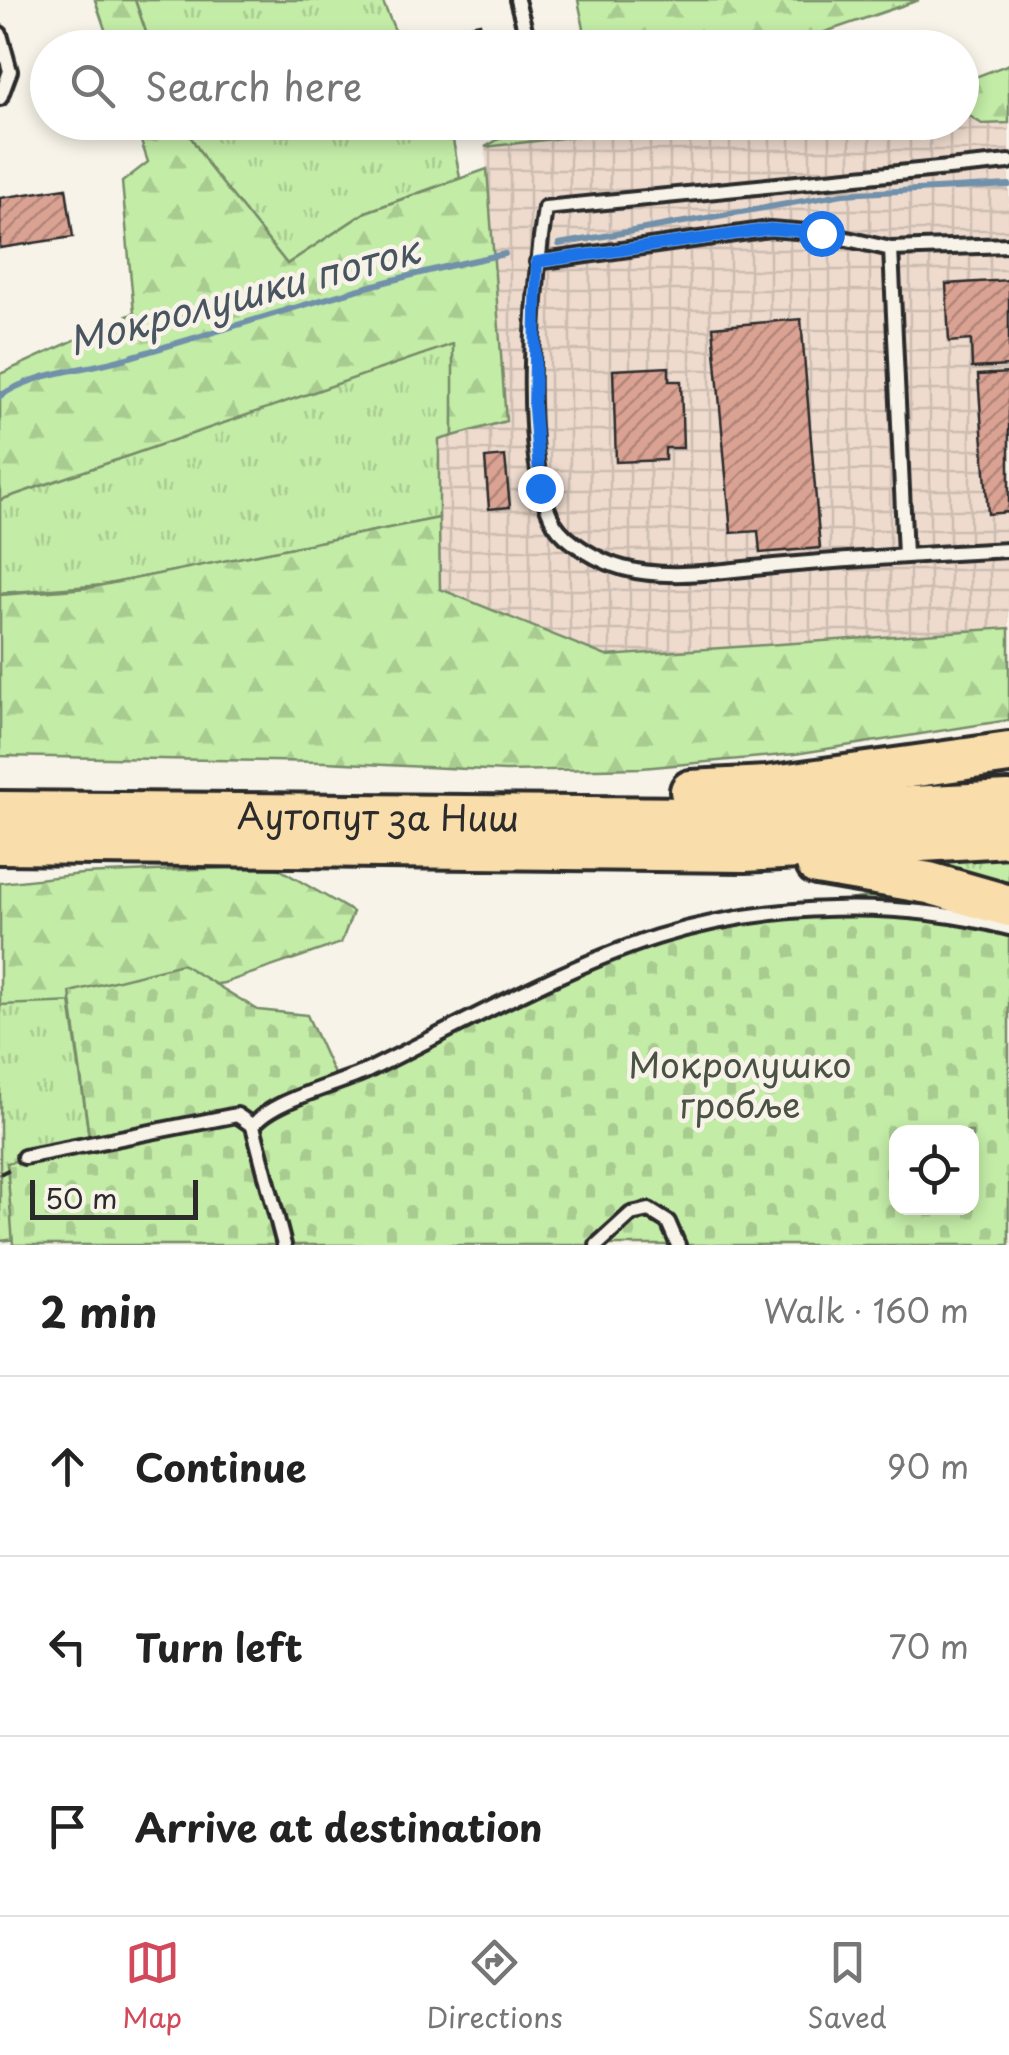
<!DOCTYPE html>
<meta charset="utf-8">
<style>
body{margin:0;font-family:"Playpen Sans",sans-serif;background:#f6f6f6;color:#222}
.controls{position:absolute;right:30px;bottom:30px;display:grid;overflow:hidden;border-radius:20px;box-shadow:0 5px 15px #0003}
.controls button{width:90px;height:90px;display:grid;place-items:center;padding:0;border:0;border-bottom:2px solid #e0e0e0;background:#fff;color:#222;font:50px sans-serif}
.scale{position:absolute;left:30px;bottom:25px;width:168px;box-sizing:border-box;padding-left:10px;border:5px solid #2b2b2b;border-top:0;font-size:28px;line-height:35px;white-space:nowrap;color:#2b2b2b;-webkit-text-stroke:8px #f7f3e8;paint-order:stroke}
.stop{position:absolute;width:30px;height:30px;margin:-22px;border:8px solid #1a73e8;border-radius:50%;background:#fff}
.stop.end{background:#1a73e8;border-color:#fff;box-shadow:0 2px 10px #0008}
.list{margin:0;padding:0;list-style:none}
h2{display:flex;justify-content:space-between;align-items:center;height:130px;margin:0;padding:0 40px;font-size:42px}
h2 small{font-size:32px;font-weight:400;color:#767676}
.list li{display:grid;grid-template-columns:65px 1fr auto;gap:30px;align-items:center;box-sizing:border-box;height:180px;padding:0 40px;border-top:2px solid #e0e0e0}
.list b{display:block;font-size:38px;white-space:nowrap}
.list em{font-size:32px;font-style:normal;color:#767676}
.icon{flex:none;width:55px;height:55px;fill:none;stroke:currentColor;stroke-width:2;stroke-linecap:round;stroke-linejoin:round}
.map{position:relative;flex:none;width:1009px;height:1245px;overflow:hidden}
.search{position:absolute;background:#fff;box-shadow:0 5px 15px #0003;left:30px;right:30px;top:30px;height:110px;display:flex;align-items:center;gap:25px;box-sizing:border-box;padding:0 35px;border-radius:55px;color:#767676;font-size:38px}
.sheet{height:670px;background:#fff}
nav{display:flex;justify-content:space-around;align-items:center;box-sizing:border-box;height:140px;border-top:2px solid #e0e0e0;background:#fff;font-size:28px;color:#767676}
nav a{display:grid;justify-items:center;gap:5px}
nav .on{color:#d1495b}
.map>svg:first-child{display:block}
.industrial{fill:url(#industrial-grid)}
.grass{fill:url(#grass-tufts);stroke:#778c69;stroke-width:2.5}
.forest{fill:url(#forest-firs);stroke:#778c69;stroke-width:2.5}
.cemetery{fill:url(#cemetery-stones);stroke:#778c69;stroke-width:2.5;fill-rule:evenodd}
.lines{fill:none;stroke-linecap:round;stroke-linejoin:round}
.stream{stroke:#7190aa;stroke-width:6}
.building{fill:url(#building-hatch);stroke:#2b2b2b;stroke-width:2.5}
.service-casing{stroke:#2b2b2b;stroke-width:20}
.trunk-casing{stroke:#2b2b2b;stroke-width:48}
.path{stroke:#2b2b2b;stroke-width:4;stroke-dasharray:10 8;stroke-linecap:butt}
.service{stroke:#f7f3e8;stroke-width:12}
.trunk{stroke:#f9deab;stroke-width:40}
.route{stroke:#1a73e8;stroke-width:12}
.labels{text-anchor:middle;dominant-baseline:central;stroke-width:9;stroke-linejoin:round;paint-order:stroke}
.street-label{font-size:35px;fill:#2b2b2b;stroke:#f7f3e8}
.park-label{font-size:35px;fill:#495244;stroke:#f7f3e8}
.water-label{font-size:38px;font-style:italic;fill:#485560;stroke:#f7f3e8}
</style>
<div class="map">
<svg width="1009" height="1245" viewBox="0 0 1009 1245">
<defs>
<pattern id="industrial-grid" width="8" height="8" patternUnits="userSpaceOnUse" patternTransform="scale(2.5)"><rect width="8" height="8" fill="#eedbce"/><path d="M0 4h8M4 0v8" fill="none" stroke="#ccbcb1"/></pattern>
<pattern id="grass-tufts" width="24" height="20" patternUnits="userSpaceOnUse" patternTransform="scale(2.5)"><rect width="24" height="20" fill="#c3eca7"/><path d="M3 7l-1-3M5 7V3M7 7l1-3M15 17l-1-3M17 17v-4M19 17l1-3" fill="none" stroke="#a8cb90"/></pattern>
<pattern id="forest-firs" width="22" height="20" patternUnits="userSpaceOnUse" patternTransform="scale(2.5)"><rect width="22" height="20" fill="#c3eca7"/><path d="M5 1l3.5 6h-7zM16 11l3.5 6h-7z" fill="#a8cb90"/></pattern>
<pattern id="cemetery-stones" width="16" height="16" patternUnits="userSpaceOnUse" patternTransform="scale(2.5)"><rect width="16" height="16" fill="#c3eca7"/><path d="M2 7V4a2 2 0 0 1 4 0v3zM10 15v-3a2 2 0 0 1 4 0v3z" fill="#a8cb90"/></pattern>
<pattern id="building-hatch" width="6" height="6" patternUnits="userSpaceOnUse" patternTransform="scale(2.5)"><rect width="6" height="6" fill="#daa293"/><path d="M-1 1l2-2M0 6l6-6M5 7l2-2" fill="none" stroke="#b18478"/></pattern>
</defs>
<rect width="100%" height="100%" fill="#f7f3e8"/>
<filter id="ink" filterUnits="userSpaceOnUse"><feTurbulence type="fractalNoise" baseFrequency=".01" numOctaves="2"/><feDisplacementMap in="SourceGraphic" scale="20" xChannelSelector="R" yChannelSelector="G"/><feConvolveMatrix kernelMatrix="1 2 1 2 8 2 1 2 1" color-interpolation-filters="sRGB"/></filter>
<g filter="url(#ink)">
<polygon class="industrial" points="962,109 982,123 1009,123 1009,628 606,656 440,589 439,439 506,420 485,147 693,122 962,122"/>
<g class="grass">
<polygon points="135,0 382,0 402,47 151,47"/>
<polygon points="182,123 437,123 452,135 460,178 366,212 287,264 210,168"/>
<polygon points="454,343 453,436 439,440 439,518 104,585 0,593 0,500"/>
<polygon points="1009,849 1009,888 882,857"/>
<polygon points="35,1001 70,1001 90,1145 16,1239 0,1241 0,1005"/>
</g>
<g class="forest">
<polygon points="95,0 135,0 151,47 111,47"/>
<polygon points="578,0 919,0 781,47 588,48"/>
<polygon points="1009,64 1009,123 982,124 962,111 962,82"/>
<polygon points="135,123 182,123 210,168 287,264 366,212 487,169 506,421 453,436 453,344 0,500 0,374 134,313 122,182 148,162"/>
<polygon points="527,123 527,122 693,123 485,147"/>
<polygon points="439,518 440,589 606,656 1009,628 1009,720 795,754 642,768 506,771 325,762 0,756 0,595 88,588"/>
<polygon points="274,866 353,912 341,943 224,983 104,1001 0,1005 0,883 82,874"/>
</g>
<path class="cemetery" d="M 899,892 L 1009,917 L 1009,1245 L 13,1245 L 7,1163 L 90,1144 L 70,992 L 182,964 L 258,1010 L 307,1015 L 335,1076 L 654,938 L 724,920 ZM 896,1132 L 972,1132 L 972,1208 L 896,1208 Z"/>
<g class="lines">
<g class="stream">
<polyline points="559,244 843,194 1009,185"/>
<path d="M 0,396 C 39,370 86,371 130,357 C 255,321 377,279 505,254"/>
</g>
</g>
<g class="building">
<polygon points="480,23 485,48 450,48 446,30"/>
<polygon points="468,122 506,122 507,127 470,134"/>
<polygon points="66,188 73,237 0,248 0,198"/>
<polygon points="1009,280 1009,366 972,368 971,340 949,342 946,284"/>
<polygon points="801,319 820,548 760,553 758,531 731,533 713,327"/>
<polygon points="669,367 669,381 681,381 683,448 665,448 665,460 616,462 613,370"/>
<polygon points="1009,373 1009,512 988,514 978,375"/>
<polygon points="505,456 510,507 489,509 485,458"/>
</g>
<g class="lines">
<defs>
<g id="service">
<polyline points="517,0 530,48"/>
<polyline points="0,34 10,71 0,98"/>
<path d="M 1009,162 L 545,208 C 534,284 518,457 554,523 C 566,543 601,562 623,568 C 669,581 727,570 774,566 C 852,559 931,554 1009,550"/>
<polyline points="891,249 905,555"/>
<polyline points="537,262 770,229 821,233 891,249 1009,245"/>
<polyline points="24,1157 237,1115 253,1126"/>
<path d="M 284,1245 L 253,1126 C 269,1101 337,1085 367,1071 C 457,1027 563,967 657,937 C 767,903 897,899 1009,928"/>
<polyline points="597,1245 631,1214 649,1210 668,1222 678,1245"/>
</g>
<g id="trunk">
<polyline points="691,791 767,787 1009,753"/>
<path id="s1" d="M 0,812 L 697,818 L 1009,802"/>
<polyline points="0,843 745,851 1009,836"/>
<polyline points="817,864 929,883 1009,906"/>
</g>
</defs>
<use href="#service" class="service-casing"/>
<use href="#trunk" class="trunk-casing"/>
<polyline class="path" points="0,1174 14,1167"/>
<use href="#service" class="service"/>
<use href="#trunk" class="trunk"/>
</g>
</g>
<g class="lines" filter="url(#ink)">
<polyline class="route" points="540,488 534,408 537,262 770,229 821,233"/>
</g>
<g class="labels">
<g class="street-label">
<text stroke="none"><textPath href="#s1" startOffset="378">Аутопут за Ниш</textPath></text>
</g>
<g class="park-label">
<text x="740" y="1063">Мокролушко<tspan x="740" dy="40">гробље</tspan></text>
</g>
<g class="water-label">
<text transform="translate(243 294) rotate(-15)">Мокролушки поток</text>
</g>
</g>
</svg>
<div class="controls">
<button><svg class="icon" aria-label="locate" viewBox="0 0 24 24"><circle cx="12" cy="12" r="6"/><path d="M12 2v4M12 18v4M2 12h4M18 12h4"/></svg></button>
</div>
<div class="scale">50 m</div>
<div class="stop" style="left:821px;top:233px"></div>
<div class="stop end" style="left:540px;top:488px"></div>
<div class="search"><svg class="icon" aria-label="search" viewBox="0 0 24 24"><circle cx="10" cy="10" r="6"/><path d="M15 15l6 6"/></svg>Search here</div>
</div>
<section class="sheet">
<h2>2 min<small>Walk · 160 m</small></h2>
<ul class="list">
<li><svg class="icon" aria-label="ahead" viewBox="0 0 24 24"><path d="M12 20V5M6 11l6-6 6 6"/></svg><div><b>Continue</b></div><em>90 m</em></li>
<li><svg class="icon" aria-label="left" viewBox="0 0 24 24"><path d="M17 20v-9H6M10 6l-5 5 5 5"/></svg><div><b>Turn left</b></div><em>70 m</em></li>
<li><svg class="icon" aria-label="arrive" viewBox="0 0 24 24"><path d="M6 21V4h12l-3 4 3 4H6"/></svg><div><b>Arrive at destination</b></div></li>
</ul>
</section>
<nav>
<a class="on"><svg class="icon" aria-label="map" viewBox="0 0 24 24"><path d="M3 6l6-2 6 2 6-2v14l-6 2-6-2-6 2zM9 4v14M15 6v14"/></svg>Map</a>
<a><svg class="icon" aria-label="directions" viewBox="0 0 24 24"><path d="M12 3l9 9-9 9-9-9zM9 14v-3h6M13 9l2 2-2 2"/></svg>Directions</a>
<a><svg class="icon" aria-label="saved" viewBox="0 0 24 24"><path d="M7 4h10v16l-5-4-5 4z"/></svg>Saved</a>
</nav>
